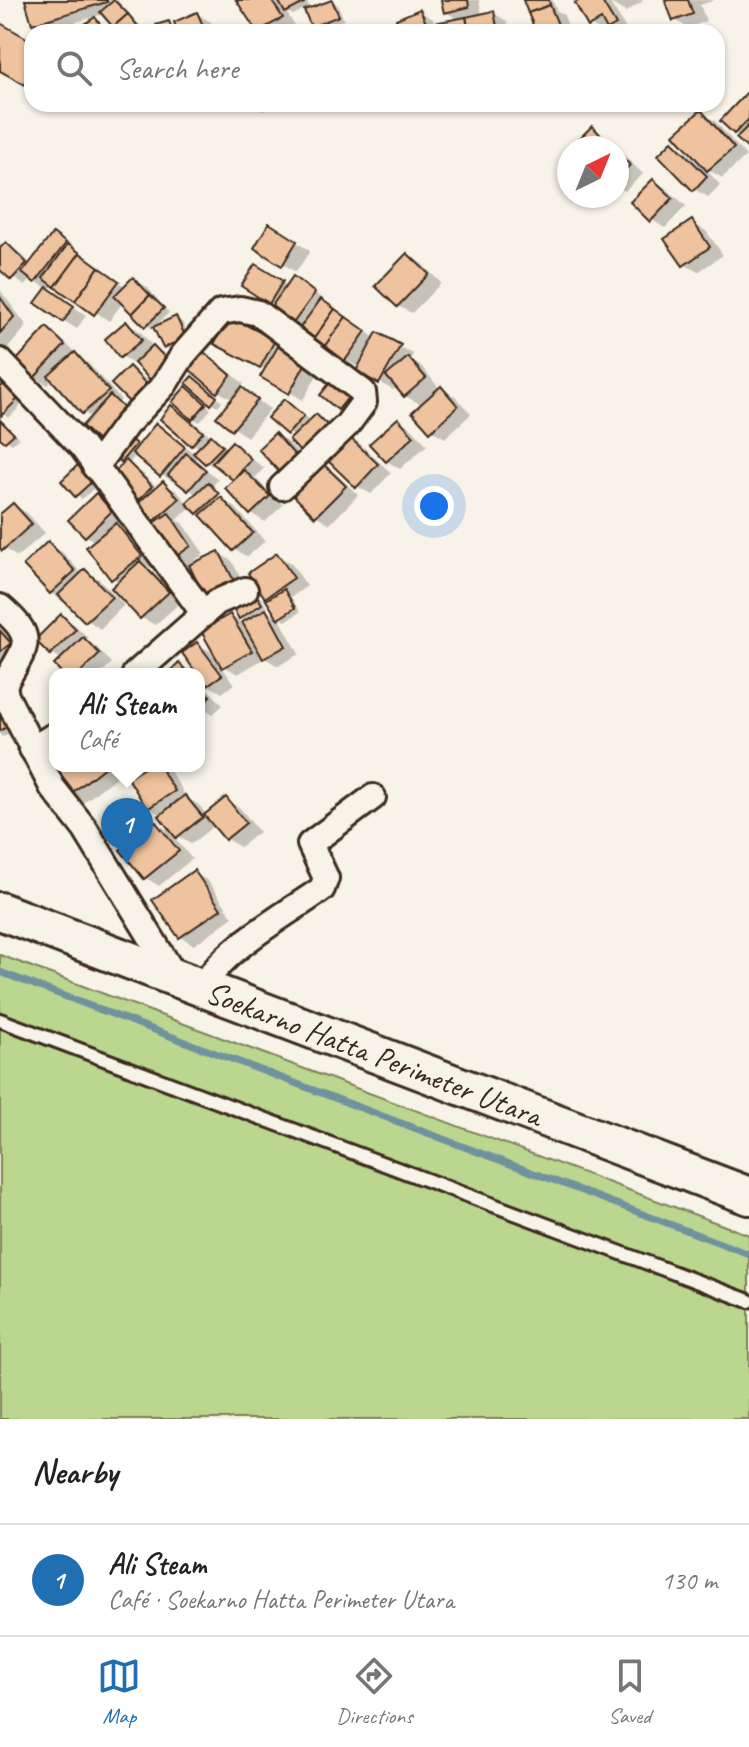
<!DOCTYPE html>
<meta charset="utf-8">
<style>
body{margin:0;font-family:Caveat,sans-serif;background:#f6f6f6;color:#222}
.compass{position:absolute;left:557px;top:136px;width:72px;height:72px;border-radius:50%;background:#fff;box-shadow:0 2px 6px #0004;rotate:43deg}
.you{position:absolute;left:434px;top:506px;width:28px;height:28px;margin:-20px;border:6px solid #fff;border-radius:50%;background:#1a73e8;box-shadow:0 0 0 12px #1a73e833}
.badge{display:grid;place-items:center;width:52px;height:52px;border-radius:50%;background:#1f6fb2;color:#fff;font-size:26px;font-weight:700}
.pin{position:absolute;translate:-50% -66px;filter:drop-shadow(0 2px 4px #0008)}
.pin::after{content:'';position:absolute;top:42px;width:28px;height:24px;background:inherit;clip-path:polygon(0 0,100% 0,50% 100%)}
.popup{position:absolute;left:49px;top:668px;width:156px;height:104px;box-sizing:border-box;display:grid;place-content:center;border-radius:16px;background:#fff;filter:drop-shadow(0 2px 6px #0005);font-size:26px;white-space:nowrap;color:#767676}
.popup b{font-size:30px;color:#222}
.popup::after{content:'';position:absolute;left:50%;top:100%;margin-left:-16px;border:16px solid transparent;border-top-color:#fff}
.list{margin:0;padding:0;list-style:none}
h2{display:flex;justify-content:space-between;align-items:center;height:104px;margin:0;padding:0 32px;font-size:34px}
h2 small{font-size:26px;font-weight:400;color:#767676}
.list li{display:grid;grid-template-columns:52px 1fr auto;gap:24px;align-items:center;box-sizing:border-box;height:112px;padding:0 32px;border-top:2px solid #e0e0e0}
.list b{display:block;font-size:30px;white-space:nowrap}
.list p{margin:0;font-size:26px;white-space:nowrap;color:#767676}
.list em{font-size:26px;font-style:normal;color:#767676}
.icon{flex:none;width:44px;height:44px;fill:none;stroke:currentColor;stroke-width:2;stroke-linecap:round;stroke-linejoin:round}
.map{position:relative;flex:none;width:749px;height:1419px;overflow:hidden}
.search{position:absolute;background:#fff;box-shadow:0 2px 6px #0004;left:24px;right:24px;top:24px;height:88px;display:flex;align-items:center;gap:20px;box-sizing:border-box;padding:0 28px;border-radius:24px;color:#767676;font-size:30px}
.sheet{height:216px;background:#fff}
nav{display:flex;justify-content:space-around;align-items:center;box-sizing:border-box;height:112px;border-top:2px solid #e0e0e0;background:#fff;font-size:22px;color:#767676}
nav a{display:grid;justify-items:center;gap:4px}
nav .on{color:#1f6fb2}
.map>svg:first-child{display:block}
.green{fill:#bbd78f;stroke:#7b8056;stroke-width:2}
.shadow{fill:#0003;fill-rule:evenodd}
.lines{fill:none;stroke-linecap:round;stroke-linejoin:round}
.stream{stroke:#6f929e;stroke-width:7}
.building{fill:#f0c39f;stroke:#3b2a1e;stroke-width:2}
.service-casing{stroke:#3b2a1e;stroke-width:18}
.minor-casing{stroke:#3b2a1e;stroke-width:30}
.secondary-casing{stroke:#3b2a1e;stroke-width:42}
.service{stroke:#f7f3e8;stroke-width:12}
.minor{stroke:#f7f3e8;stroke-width:24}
.secondary{stroke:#f7f3e8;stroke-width:36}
.labels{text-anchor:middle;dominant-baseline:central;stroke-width:6;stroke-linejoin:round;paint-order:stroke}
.street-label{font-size:32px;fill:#3b2a1e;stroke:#f7f3e8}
</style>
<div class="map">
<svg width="749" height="1419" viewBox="0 0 749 1419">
<rect width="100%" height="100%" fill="#f7f3e8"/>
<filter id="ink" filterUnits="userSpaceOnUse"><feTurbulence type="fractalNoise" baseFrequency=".0125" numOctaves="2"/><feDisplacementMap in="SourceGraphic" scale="16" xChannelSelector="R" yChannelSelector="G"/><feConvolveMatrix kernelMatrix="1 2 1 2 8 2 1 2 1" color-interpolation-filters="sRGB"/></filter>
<g filter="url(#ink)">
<polygon class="green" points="0,955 749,1235 749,1419 0,1419"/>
<g class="shadow">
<polygon points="27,0 117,0 145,32 119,32 104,14 48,30 34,22"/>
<polygon points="239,0 306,0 311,10 332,2 338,5 344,20 319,29 312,25 306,8 293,15 285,10 295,26 286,32 260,32"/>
<polygon points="443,0 479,0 482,15 493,13 507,21 509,32 404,32 419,11 433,19 435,25 460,20 445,12"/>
<polygon points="526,0 552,0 557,11 564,15 570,32 538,32"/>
<polygon points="572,0 642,0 643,1 626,12 610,3 628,32 610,30 602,32 590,25"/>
<polygon points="668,0 715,0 700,5 706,21 688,28 675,20"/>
<polygon points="197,14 211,22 215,32 160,32 169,23 179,29"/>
<polygon points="749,93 749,147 735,133"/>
<polygon points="252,104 278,104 263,111"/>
<polygon points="701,113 715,121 746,156 722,178 704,167 720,185 708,197 694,189 673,144 686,151 699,164 702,162"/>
<polygon points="592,129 606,137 617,148 575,148"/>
<polygon points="617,148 643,174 625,191 617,187"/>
<polygon points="654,181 667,189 686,206 665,228 652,220"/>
<polygon points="692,223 706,231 723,255 698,272 684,264"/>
<polygon points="283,233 310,251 296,272 283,264"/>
<polygon points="53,236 126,287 133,279 147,287 169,313 152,329 123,302 109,321 54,284 49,290 86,315 77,329 64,321 48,289 32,279 25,286 0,267 0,251 6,245 20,253 31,264"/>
<polygon points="408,255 421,263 441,283 412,313 398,306"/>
<polygon points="255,267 288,286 307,287 376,339 378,334 413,354 410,360 422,367 439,388 455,396 471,414 445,438 431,430 422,405 405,396 396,385 393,390 358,370 359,368 292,324 275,304 244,286"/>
<polygon points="0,290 27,326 7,349 0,345"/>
<polygon points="176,318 182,322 191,341 171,351 165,347"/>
<polygon points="230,319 321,368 303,400 263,376 266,370 217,343"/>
<polygon points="127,324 140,331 153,347 167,355 185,374 169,390 122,356"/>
<path d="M 47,330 L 60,338 L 77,354 L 76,355 L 88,363 L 121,400 L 118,403 L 142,423 L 128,439 L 139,447 L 157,426 L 195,454 L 200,448 L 193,444 L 172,408 L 190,418 L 227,450 L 232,444 L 264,468 L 255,478 L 283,505 L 265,522 L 252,514 L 227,488 L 236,480 L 216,463 L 212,466 L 198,455 L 194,460 L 218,479 L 212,487 L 222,500 L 235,507 L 265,541 L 247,557 L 234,549 L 192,506 L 177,520 L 183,523 L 204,554 L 186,566 L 172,559 L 160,522 L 138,500 L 127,463 L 113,453 L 92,418 L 84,413 L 54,379 L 48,385 L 34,377 ZM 136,454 L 162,475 L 175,483 L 177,480 L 197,495 L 188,504 L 177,491 L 163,484 L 158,488 L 140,471 L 129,464 Z"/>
<polygon points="198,349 212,357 244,384 240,388 270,409 247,437 219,417 233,400 218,391"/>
<polygon points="129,369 143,377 163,398 147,413"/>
<polygon points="0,370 28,398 9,418 0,412"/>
<polygon points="199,382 222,402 218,406 212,403"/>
<polygon points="187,388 211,409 200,422 191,417"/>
<polygon points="323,394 360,394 346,412"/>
<polygon points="284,401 312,421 317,416 330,424 342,436 344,434 358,442 391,473 371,494 357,486 326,456 320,462 331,469 358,495 330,524 317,516 290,489 275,435 289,443 311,467 295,437 270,418"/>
<polygon points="0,419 19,438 12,444 0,435"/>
<polygon points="398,420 412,428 427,445 400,469 387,461"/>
<polygon points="83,464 102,481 82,499 76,495"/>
<polygon points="96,496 110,504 125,519 118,526 130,533 154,564 149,568 182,601 155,625 142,618 114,588 120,583 113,578 96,542 86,536"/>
<polygon points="13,505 27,513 45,533 17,557 0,545 0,517"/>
<polygon points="48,544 62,552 82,574 85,571 99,579 124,605 100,629 51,593"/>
<polygon points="218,553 232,561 246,589 219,602 206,594"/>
<polygon points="277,555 291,563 307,586 291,597 300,612 286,621 279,617 271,599 266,596"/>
<polygon points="256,595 262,599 267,608 264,610 280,619 299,654 278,666 265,658 238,674 220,664 234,684 222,693 208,685 185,654 198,644 218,656 230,616 243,624 247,621 240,617"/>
<polygon points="62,617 75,625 88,638 85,641 97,648 112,663 100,674 66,674 63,660 51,653"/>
<polygon points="0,625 23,652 3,668 0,667"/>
<polygon points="199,680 223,705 213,714 199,705"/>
<polygon points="0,711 13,730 3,737 0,735"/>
<polygon points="68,766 115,766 121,773 84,802 70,794"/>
<polygon points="151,766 161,766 170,771 187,798 199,805 207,815 226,800 240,808 259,832 240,847 226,839 215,825 191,844 170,832 192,859 159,886 146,878 155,823 177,835 163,816 148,807"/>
<polygon points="194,873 208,881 233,917 194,945 181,937 155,901"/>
</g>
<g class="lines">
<polyline class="stream" points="0,972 749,1254"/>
</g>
<g class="building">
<polygon points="25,0 107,0 107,2 32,24"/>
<polygon points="114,0 128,14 113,27 100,12"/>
<polygon points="236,0 271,0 283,18 257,32"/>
<polygon points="278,0 303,0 304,3 285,13"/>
<polygon points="332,0 339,16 311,27 304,10"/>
<polygon points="441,0 468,0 469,7 444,13"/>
<polygon points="523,0 549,0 550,5 528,13"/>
<polygon points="580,0 601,0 616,25 607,30 601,19 588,27 575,3"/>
<polygon points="665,0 688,0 693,14 673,21"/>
<polygon points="550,5 561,32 536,32 528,13"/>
<polygon points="420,9 430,32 402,32 396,19"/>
<polygon points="494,11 498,32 469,32 466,17"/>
<polygon points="197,12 206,32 178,32 174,22"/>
<polygon points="128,14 143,32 116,32 113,27"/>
<polygon points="95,17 106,32 74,32"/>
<polygon points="466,17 469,32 436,32 434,23"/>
<polygon points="169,21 173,32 158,32 156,25"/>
<polygon points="0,23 32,41 31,88 0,71"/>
<polygon points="749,90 749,119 734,134 720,121"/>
<polygon points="701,110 734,148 707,171 674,134"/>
<polygon points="749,125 749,150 736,138"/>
<polygon points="592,126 613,148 571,147"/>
<polygon points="672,141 707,176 693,191 658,155"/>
<polygon points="617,152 630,165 617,178"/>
<polygon points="653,179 673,198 650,222 630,202"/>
<polygon points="692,220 710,247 683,266 664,239"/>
<polygon points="269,223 297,241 282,266 254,248"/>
<polygon points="53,233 66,243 35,283 22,273"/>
<polygon points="6,242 27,263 11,280 0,270 0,248"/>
<polygon points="68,244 80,253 55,287 43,278"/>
<polygon points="80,253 99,267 75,301 55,287"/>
<polygon points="407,253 429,274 397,307 375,286"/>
<polygon points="255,264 283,281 269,304 241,286"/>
<polygon points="99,267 119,281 94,315 75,301"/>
<polygon points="293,276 315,293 291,326 269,310"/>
<polygon points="133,277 150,295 132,314 114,296"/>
<polygon points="47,287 74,306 63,322 35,303"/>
<polygon points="150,295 164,308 145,327 132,314"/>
<polygon points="0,297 14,317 0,333"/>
<polygon points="321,299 335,309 313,340 299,329"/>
<polygon points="335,309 346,317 324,347 313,340"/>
<polygon points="176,316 186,338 163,348 153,327"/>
<polygon points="229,316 275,340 260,368 214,344"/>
<polygon points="346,317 366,331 344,362 324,347"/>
<polygon points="126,321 142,340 120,358 105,339"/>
<polygon points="47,327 65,345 33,379 15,362"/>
<polygon points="377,332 401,345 379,384 356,371"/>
<polygon points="280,343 308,359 289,394 260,377"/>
<polygon points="153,345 173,366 154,384 134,363"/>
<polygon points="198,347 231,375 217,393 183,364"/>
<polygon points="75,352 109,391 82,414 48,376"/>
<polygon points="408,357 426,378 404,397 386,376"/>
<polygon points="129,366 151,389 133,406 111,384"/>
<polygon points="337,374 355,389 338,410 320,395"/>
<polygon points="192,376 217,397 211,405 186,383"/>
<polygon points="8,379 23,394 1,416 0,388"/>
<polygon points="186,386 206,404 192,420 172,402"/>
<polygon points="441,386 458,406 430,432 412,412"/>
<polygon points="242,387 258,400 232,430 216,417"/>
<polygon points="110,395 130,414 102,445 82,426"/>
<polygon points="284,399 304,416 287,435 267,418"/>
<polygon points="171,405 203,432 191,446 160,419"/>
<polygon points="316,414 332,430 304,456 289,440"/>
<polygon points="398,418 414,436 386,462 369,444"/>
<polygon points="0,420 14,434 5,442 0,438"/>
<polygon points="156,423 185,447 160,477 132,453"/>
<polygon points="344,432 378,464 356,488 322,455"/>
<polygon points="275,433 302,463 285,478 258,449"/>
<polygon points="125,435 136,444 121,462 110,453"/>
<polygon points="211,435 223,446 205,464 193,453"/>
<polygon points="232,441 251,459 233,480 212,463"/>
<polygon points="186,453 206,470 188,491 168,475"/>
<polygon points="317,458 346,486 315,517 287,489"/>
<polygon points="126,460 152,486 137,502 111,476"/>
<polygon points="82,461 97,477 75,497 61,481"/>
<polygon points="244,470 270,496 250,515 225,488"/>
<polygon points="163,481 179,499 154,521 138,503"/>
<polygon points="208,482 219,494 197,514 186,503"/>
<polygon points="96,493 112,511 85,537 68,520"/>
<polygon points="221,497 253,533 233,551 200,515"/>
<polygon points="13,503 32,524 2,551 0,548 0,514"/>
<polygon points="169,513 191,546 171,560 148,527"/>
<polygon points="116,523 142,556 111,580 86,547"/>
<polygon points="48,541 75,571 50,594 23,565"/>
<polygon points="219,551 234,581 204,596 189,565"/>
<polygon points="277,553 294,578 265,598 248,573"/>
<polygon points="140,561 169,592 140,619 111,588"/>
<polygon points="85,569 112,597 85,622 58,595"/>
<polygon points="284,589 295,608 278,619 266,600"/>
<polygon points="255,593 262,604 239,619 232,607"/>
<polygon points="266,609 286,646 263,659 242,622"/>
<polygon points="61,614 76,629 50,655 35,640"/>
<polygon points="230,614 252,651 222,668 201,631"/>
<polygon points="0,631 11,643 0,652"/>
<polygon points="83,637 100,654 79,674 63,674 54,665"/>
<polygon points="197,642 222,675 206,686 182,653"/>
<polygon points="179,663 189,674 168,674"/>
<polygon points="199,684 210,696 199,707"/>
<polygon points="0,714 8,726 0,731"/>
<polygon points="64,766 106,766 69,795 53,775"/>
<polygon points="147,766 159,766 175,791 147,809 128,778"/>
<polygon points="185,795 203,817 176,838 159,816"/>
<polygon points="226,797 246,823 225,840 204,815"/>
<polygon points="155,821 179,851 144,879 120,850"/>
<polygon points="194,870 221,909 179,938 152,900"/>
</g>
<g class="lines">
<defs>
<polyline id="service" points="0,1020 749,1301"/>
<g id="minor">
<polyline points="0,361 82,447 204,614"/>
<polyline points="95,467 126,425 164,385 183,355 221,312 240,309 258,313 363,392 364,402 347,425 282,487"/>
<path d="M 0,607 C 39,640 25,646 4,685 L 6,696 L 52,787 L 85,829 L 177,980"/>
<polyline points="135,674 217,602 245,590"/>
<polyline points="32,749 55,735"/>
<path d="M 203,990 C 214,954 290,912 322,889 L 326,878 L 310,844 L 373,797"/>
</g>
<g id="secondary">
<path id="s1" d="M 0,911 L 749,1196"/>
</g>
</defs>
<use href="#service" class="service-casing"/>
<use href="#minor" class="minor-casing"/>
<use href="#secondary" class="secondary-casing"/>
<use href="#service" class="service"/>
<use href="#minor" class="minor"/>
<use href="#secondary" class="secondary"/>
</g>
</g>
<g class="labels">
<g class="street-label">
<text stroke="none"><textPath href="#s1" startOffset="400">Soekarno Hatta Perimeter Utara</textPath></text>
</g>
</g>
</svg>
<svg class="compass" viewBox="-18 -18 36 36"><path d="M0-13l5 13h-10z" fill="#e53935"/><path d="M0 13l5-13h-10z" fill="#767676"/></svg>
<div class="you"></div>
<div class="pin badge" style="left:127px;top:864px">1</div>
<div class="popup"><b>Ali Steam</b>Café</div>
<div class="search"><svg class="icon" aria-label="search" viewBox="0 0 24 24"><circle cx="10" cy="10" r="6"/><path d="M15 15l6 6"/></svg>Search here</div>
</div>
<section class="sheet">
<h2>Nearby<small></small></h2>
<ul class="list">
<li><span class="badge">1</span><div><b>Ali Steam</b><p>Café · Soekarno Hatta Perimeter Utara</p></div><em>130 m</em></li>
</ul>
</section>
<nav>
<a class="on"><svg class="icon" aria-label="map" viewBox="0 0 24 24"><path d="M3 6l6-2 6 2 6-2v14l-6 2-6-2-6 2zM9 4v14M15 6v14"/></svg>Map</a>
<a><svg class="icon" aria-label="directions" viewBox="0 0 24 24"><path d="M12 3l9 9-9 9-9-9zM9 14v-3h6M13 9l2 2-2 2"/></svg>Directions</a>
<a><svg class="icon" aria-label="saved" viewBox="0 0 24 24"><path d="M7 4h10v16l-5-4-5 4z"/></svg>Saved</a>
</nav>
